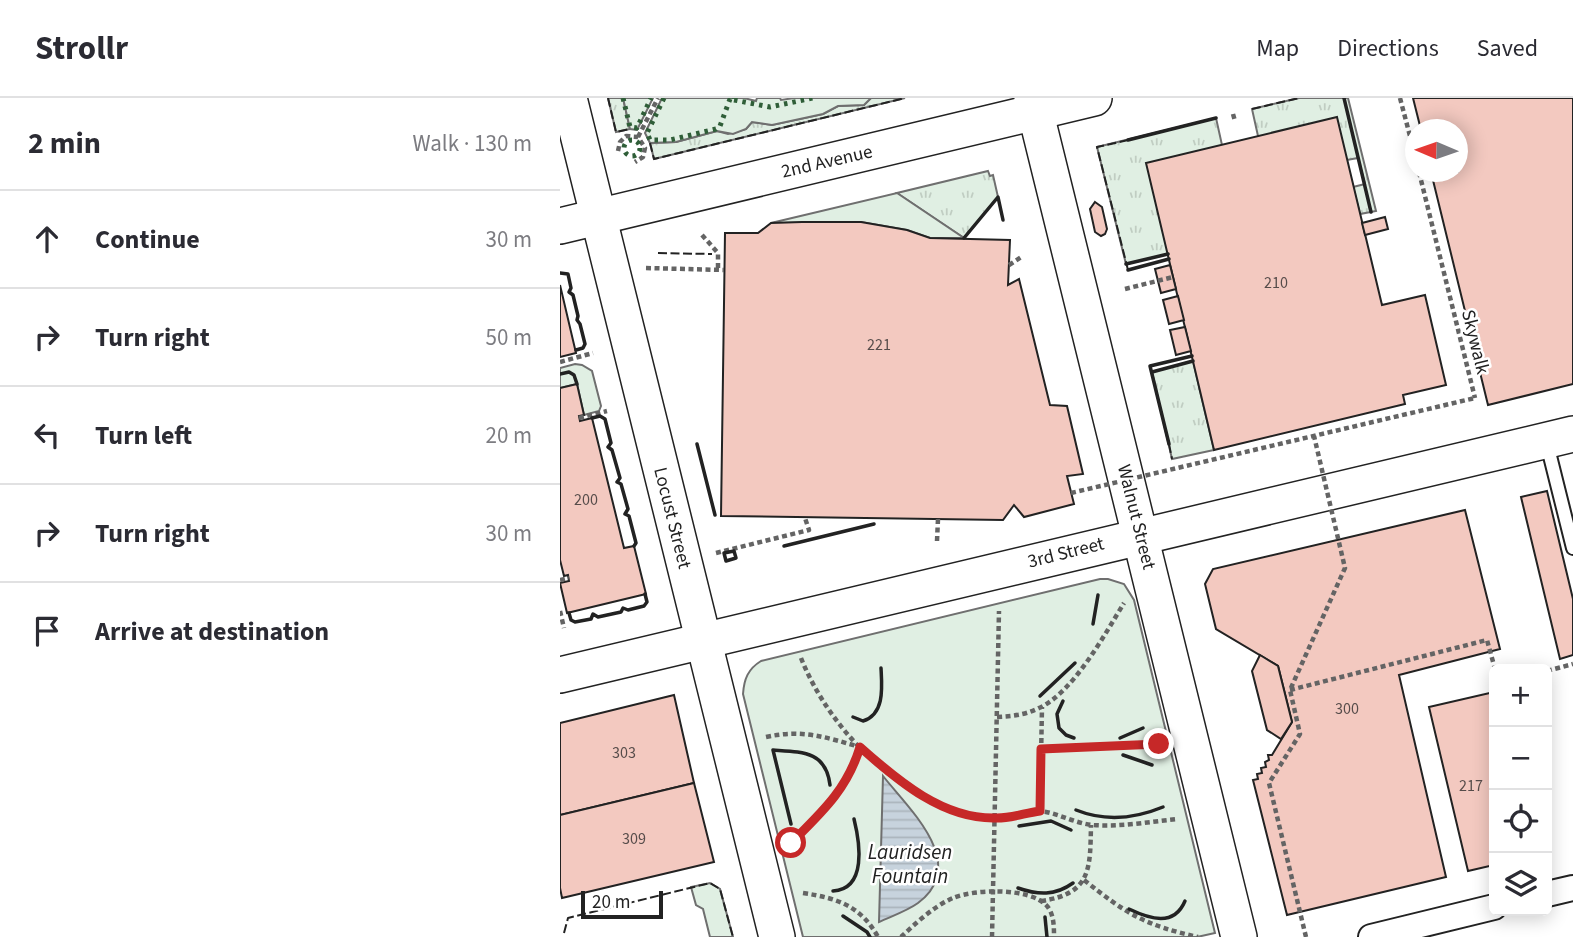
<!DOCTYPE html>
<meta charset="utf-8">
<style>
body{margin:0;font-family:"Source Sans 3",sans-serif;background:#f7f7f7;color:#2b2b33}
.controls{position:absolute;right:21px;bottom:21px;display:grid;overflow:hidden;border-radius:10px;box-shadow:0 4px 18px #0003}
.controls button{width:63px;height:63px;display:grid;place-items:center;padding:0;border:0;border-bottom:2px solid #e1e1e2;background:#fff;color:#2b2b33;font:35px sans-serif}
.compass{position:absolute;left:845px;top:21px;width:63px;height:63px;border-radius:50%;background:#fff;box-shadow:0 4px 18px #0003;rotate:272deg}
.scale{position:absolute;left:21px;bottom:18px;width:82px;box-sizing:border-box;padding-left:7px;border:4px solid #222;border-top:0;font-size:19px;line-height:24px;white-space:nowrap;color:#222;-webkit-text-stroke:5px #fff;paint-order:stroke}
.stop{position:absolute;width:21px;height:21px;margin:-16px;border:5px solid #c62828;border-radius:50%;background:#fff}
.stop.end{background:#c62828;border-color:#fff;box-shadow:0 2px 7px #0008}
.list{margin:0;padding:0;list-style:none}
h2{display:flex;justify-content:space-between;align-items:center;height:91px;margin:0;padding:0 28px;font-size:30px}
h2 small{font-size:23px;font-weight:400;color:#7c7c81}
.list li{display:grid;grid-template-columns:46px 1fr auto;gap:21px;align-items:center;box-sizing:border-box;height:98px;padding:0 28px;border-top:2px solid #e1e1e2}
.list b{display:block;font-size:26px;white-space:nowrap}
.list em{font-size:23px;font-style:normal;color:#7c7c81}
.icon{flex:none;width:38px;height:38px;fill:none;stroke:currentColor;stroke-width:2;stroke-linecap:round;stroke-linejoin:round}
.map{position:relative;flex:none;width:1013px;height:839px;overflow:hidden}
header{display:flex;align-items:center;gap:42px;box-sizing:border-box;height:98px;padding:0 35px;background:#fff;border-bottom:2px solid #e1e1e2}
header strong{font-size:33px}
nav{display:flex;gap:38px;margin-inline-start:auto;font-size:24px}
main{display:flex}
aside{flex:1;background:#fff}
.map>svg:first-child{display:block}
.grass{fill:url(#grass-tufts);stroke:#6f6f6f;stroke-width:2}
.green{fill:#e0efe3;stroke:#6f6f6f;stroke-width:2}
.water{fill:url(#water-rules);stroke:#6f6f6f;stroke-width:2}
.building{fill:#f3c9c0;stroke:#222;stroke-width:2}
.lines{fill:none;stroke-linecap:round;stroke-linejoin:round}
.lane-casing{stroke:#222;stroke-width:16}
.street-casing{stroke:#222;stroke-width:28}
.secondary-casing{stroke:#222;stroke-width:38}
.path{stroke:#646464;stroke-width:4.5;stroke-dasharray:5 3.5;stroke-linecap:butt}
.lane{stroke:#fff;stroke-width:12}
.street{stroke:#fff;stroke-width:24}
.secondary{stroke:#fff;stroke-width:35}
.path-bridge{stroke:#646464;stroke-width:4.5;stroke-dasharray:5 3.5;stroke-linecap:butt}
.hedge{stroke:#2f5e38;stroke-width:5;stroke-dasharray:3.5 5;stroke-linecap:butt}
.fence{stroke:#222;stroke-width:2;stroke-dasharray:9 3.5;stroke-linecap:butt}
.wall{stroke:#222;stroke-width:3.5}
.route{stroke:#c62828;stroke-width:9}
.labels{text-anchor:middle;dominant-baseline:central;stroke-width:5;stroke-linejoin:round;paint-order:stroke}
.number-label{font-size:16px;fill:#564c4a}
.street-label{font-size:19px;fill:#222;stroke:#fff}
.water-label{font-size:21px;font-style:italic;fill:#222;stroke:#fff}
</style>
<header>
<strong>Strollr</strong>
<nav><a>Map</a><a>Directions</a><a>Saved</a></nav>
</header>
<main>
<aside>
<h2>2 min<small>Walk · 130 m</small></h2>
<ul class="list">
<li><svg class="icon" aria-label="ahead" viewBox="0 0 24 24"><path d="M12 20V5M6 11l6-6 6 6"/></svg><div><b>Continue</b></div><em>30 m</em></li>
<li><svg class="icon" aria-label="right" viewBox="0 0 24 24"><path d="M7 20v-9h11M14 6l5 5-5 5"/></svg><div><b>Turn right</b></div><em>50 m</em></li>
<li><svg class="icon" aria-label="left" viewBox="0 0 24 24"><path d="M17 20v-9H6M10 6l-5 5 5 5"/></svg><div><b>Turn left</b></div><em>20 m</em></li>
<li><svg class="icon" aria-label="right" viewBox="0 0 24 24"><path d="M7 20v-9h11M14 6l5 5-5 5"/></svg><div><b>Turn right</b></div><em>30 m</em></li>
<li><svg class="icon" aria-label="arrive" viewBox="0 0 24 24"><path d="M6 21V4h12l-3 4 3 4H6"/></svg><div><b>Arrive at destination</b></div></li>
</ul>
</aside>
<div class="map">
<svg width="1013" height="839" viewBox="0 0 1013 839">
<defs>
<pattern id="grass-tufts" width="24" height="20" patternUnits="userSpaceOnUse" patternTransform="scale(1.75)"><rect width="24" height="20" fill="#e0efe3"/><path d="M3 7l-1-3M5 7V3M7 7l1-3M15 17l-1-3M17 17v-4M19 17l1-3" fill="none" stroke="#c0cdc2"/></pattern>
<pattern id="water-rules" width="6" height="5" patternUnits="userSpaceOnUse" patternTransform="scale(1.75)"><rect width="6" height="5" fill="#c7d3dd"/><path d="M0 2.5h6" fill="none" stroke="#abb5bd"/></pattern>
</defs>
<rect width="100%" height="100%" fill="#fff"/>
<g class="grass">
<polygon points="48,0 63,0 70,31 56,34"/>
<polygon points="311,0 345,0 94,61 90,45 116,44 157,33 168,36 186,31 192,24 212,27 263,16 278,8 304,7"/>
<polygon points="739,0 788,0 816,113 800,116 793,89 805,86 798,60 787,62 698,38 692,11"/>
<polygon points="656,20 662,47 608,156 566,166 537,49"/>
<polygon points="428,73 430,78 433,77 438,99 404,140 337,95"/>
<polygon points="633,263 654,352 612,361 592,274"/>
</g>
<g class="green">
<polygon points="63,0 93,0 77,32 70,31"/>
<polygon points="102,0 184,0 196,3 197,0 220,0 221,2 234,0 311,0 304,7 278,8 263,16 212,27 192,24 186,31 173,36 157,33 116,44 90,45 85,35"/>
<polygon points="337,95 404,140 370,140 347,132 301,124 211,125"/>
<polygon points="15,266 22,267 32,273 41,308 39,313 24,317 17,286 0,290 0,270"/>
<path d="M 540,481 L 548,481 L 564,486 L 574,502 L 655,835 L 637,839 L 243,839 L 183,596 C 184,581 188,571 201,563 Z"/>
<polygon points="150,785 160,791 173,839 150,839 143,811 136,807 131,789"/>
</g>
<path class="water" d="M 323,678 C 349,711 410,766 358,805 C 347,813 332,818 319,824 Z"/>
<g class="building">
<polygon points="853,0 1013,0 1013,286 928,307 871,74 898,74 898,32 861,32"/>
<polygon points="777,19 822,207 865,197 886,287 843,297 845,306 654,352 586,65"/>
<polygon points="535,104 542,109 547,131 545,136 541,138 535,134 530,111"/>
<polygon points="825,119 828,131 805,137 802,125"/>
<polygon points="242,124 301,124 347,132 370,140 450,142 448,187 459,181 490,307 507,308 523,376 507,378 514,406 464,419 454,407 443,422 161,418 165,135 198,135 211,125"/>
<polygon points="610,167 616,191 601,195 595,171"/>
<polygon points="0,187 16,255 0,259"/>
<polygon points="618,198 624,222 609,226 603,202"/>
<polygon points="625,229 631,253 616,257 610,232"/>
<polygon points="17,286 24,317 19,318 20,323 32,320 64,450 74,448 86,496 7,515 0,485 9,483 8,477 4,478 0,462 0,290"/>
<polygon points="987,393 1013,501 1013,557 1000,561 961,399"/>
<polygon points="905,412 940,551 839,577 886,779 727,817 693,682 698,681 697,676 702,675 701,670 706,669 705,664 709,662 708,657 712,657 732,624 718,568 656,531 645,486 653,471"/>
<polygon points="700,557 718,568 732,624 721,641 707,632 692,573"/>
<polygon points="934,594 934,767 908,773 869,609"/>
<polygon points="114,597 134,685 0,717 0,625"/>
<polygon points="134,685 154,764 2,800 0,790 0,717"/>
</g>
<g class="lines">
<defs>
<polyline id="lane" points="987,346 1013,450"/>
<g id="street">
<polyline points="987,796 1013,790"/>
<polyline points="811,839 934,809"/>
</g>
<g id="secondary">
<polyline points="9,0 217,839"/>
<polyline points="472,0 679,839"/>
<polyline points="0,128 534,0"/>
<polyline points="0,577 1013,336"/>
</g>
</defs>
<use href="#lane" class="lane-casing"/>
<use href="#street" class="street-casing"/>
<use href="#secondary" class="secondary-casing"/>
<g class="path">
<polyline points="840,0 856,61"/>
<polyline points="673,16 675,23"/>
<polyline points="78,39 98,0"/>
<polyline points="58,53 60,44 66,38 78,39 85,50 83,59 75,64"/>
<polyline points="859,74 915,300"/>
<polyline points="142,137 158,155 158,171"/>
<polyline points="449,167 463,158"/>
<polyline points="86,170 164,172"/>
<polyline points="565,191 613,179"/>
<polyline points="0,264 33,255"/>
<polyline points="19,320 47,313"/>
<polyline points="377,443 378,421"/>
<polyline points="156,455 249,432 245,420"/>
<polyline points="0,482 9,480"/>
<polyline points="0,513 4,530"/>
<path d="M 241,560 C 270,633 342,706 422,719 C 433,721 444,721 454,719 C 463,717 472,712 480,713 C 498,715 514,725 532,727 C 560,729 589,724 617,721"/>
<polyline points="987,573 1013,566"/>
<polyline points="730,592 927,542 935,571"/>
<path d="M 437,619 C 453,618 465,617 479,610 C 513,595 545,536 564,505"/>
<path d="M 206,639 C 242,631 265,639 300,649 C 287,692 261,715 231,745"/>
<polyline points="481,651 599,646"/>
<polyline points="480,713 482,609"/>
<path d="M 524,782 C 567,816 584,827 638,839"/>
<path d="M 243,795 C 277,800 301,808 318,839"/>
<path d="M 481,803 C 532,796 530,770 531,727"/>
<path d="M 341,839 C 356,825 374,808 393,800 C 414,791 470,789 487,808 C 494,816 494,829 494,839"/>
<polyline points="432,839 439,513"/>
</g>
<use href="#lane" class="lane"/>
<use href="#street" class="street"/>
<use href="#secondary" class="secondary"/>
<g class="path-bridge">
<polyline points="511,395 915,300"/>
<polyline points="746,839 709,685 740,636 730,592 785,470 754,338"/>
</g>
<g class="hedge">
<polyline points="63,0 70,29 77,30 91,0"/>
<polyline points="104,0 87,35 90,42 110,42 156,31 160,28 170,1 174,2 174,0"/>
<polyline points="174,2 210,9 253,0"/>
<circle cx="72" cy="50" r="8"/>
</g>
<g class="fence">
<polyline points="48,0 56,34 70,31"/>
<polyline points="692,11 739,0"/>
<polyline points="90,45 94,61 345,0"/>
<polyline points="98,155 152,156"/>
<polyline points="568,172 537,49 568,42"/>
<polyline points="609,346 612,361"/>
<polyline points="4,835 8,820 150,785 160,791 173,839"/>
</g>
<g class="wall">
<polyline points="784,0 811,114"/>
<polyline points="568,42 656,20"/>
<polyline points="404,140 438,99 443,122"/>
<polyline points="566,166 608,156"/>
<polyline points="568,172 609,161"/>
<polyline points="0,175 8,176 11,190 9,194 13,197 18,218 17,222 20,226 25,246 23,250 16,252"/>
<polyline points="592,274 633,263"/>
<polyline points="0,276 9,274 14,277 17,286"/>
<polyline points="32,320 40,318 45,321 51,345 48,349 52,352 60,380 57,384 61,386 68,411 65,416 69,418 76,445 74,448"/>
<polyline points="137,346 155,417"/>
<polyline points="609,346 590,268 632,258"/>
<polyline points="224,448 314,426"/>
<polygon points="174,453 176,460 166,463 164,455"/>
<polyline points="9,515 11,522 15,524 31,521 33,516 38,519 61,514 63,510 68,512 84,508 87,504 85,496"/>
<polyline points="533,526 538,497"/>
<polyline points="480,598 515,565"/>
<polyline points="503,603 497,616 499,630 506,637 514,640"/>
<path d="M 293,619 L 303,623 C 325,616 322,589 321,570"/>
<polyline points="560,640 583,630"/>
<polyline points="563,657 592,667"/>
<path d="M 516,712 C 546,724 574,721 603,709"/>
<path d="M 231,726 L 213,652 C 242,654 266,653 270,687"/>
<polyline points="459,728 491,723 511,732"/>
<path d="M 458,790 C 478,797 495,798 513,785"/>
<path d="M 273,793 C 307,791 300,745 294,721"/>
<path d="M 569,811 C 590,821 614,829 625,803"/>
<polyline points="283,818 307,834 310,839"/>
<polyline points="485,819 487,839"/>
</g>
</g>
<g class="lines">
<path class="route" d="M 231,745 C 261,715 287,692 300,649 C 338,683 384,722 437,720 C 452,720 465,715 480,713 L 481,651 L 599,646"/>
</g>
<g class="labels">
<g class="number-label">
<text x="716" y="185">210</text>
<text x="319" y="247">221</text>
<text x="26" y="402">200</text>
<text x="787" y="611">300</text>
<text x="64" y="655">303</text>
<text x="911" y="688">217</text>
<text x="74" y="741">309</text>
</g>
<g class="street-label">
<text transform="translate(267 64) rotate(-13)">2nd Avenue</text>
<text transform="translate(915 244) rotate(76)">Skywalk</text>
<text transform="translate(576 419) rotate(76)">Walnut Street</text>
<text transform="translate(112 420) rotate(76)">Locust Street</text>
<text transform="translate(506 455) rotate(-14)">3rd Street</text>
</g>
<g class="water-label">
<text x="350" y="754">Lauridsen<tspan x="350" dy="24">Fountain</tspan></text>
</g>
</g>
</svg>
<div class="controls">
<button>+</button>
<button>−</button>
<button><svg class="icon" aria-label="locate" viewBox="0 0 24 24"><circle cx="12" cy="12" r="6"/><path d="M12 2v4M12 18v4M2 12h4M18 12h4"/></svg></button>
<button><svg class="icon" aria-label="layers" viewBox="0 0 24 24"><path d="M12 4l9 5-9 5-9-5zM3 14l9 5 9-5"/></svg></button>
</div>
<svg class="compass" viewBox="-18 -18 36 36"><path d="M0-13l5 13h-10z" fill="#e53935"/><path d="M0 13l5-13h-10z" fill="#7c7c81"/></svg>
<div class="scale">20 m</div>
<div class="stop" style="left:231px;top:745px"></div>
<div class="stop end" style="left:599px;top:646px"></div>
</div>
</main>
